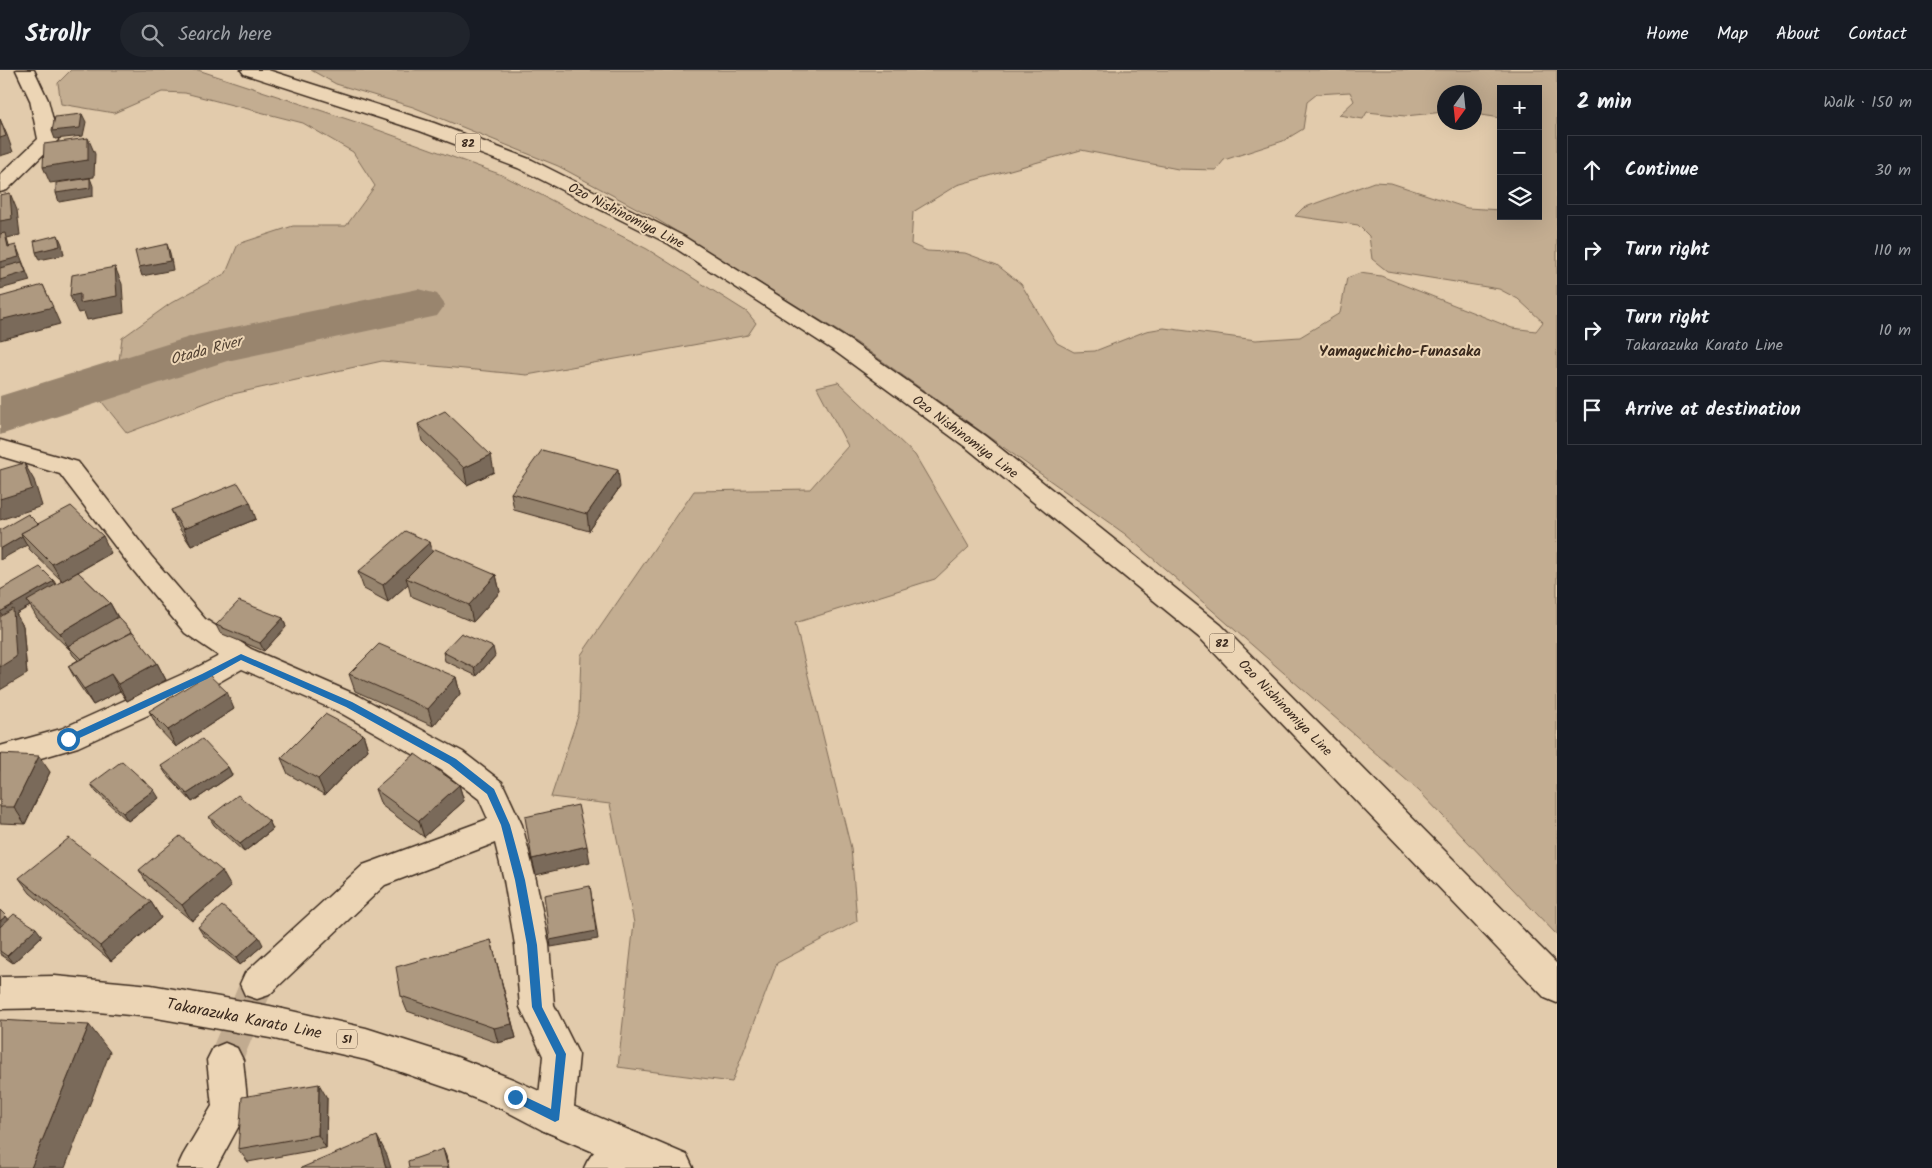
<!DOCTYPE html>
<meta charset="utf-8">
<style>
body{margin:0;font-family:Kalam,sans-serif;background:#20242c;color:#f1f3f6}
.controls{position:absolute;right:15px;top:15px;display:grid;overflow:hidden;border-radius:0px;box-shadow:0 5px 20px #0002}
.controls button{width:45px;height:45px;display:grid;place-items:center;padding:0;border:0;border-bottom:1px solid #363941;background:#171b24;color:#f1f3f6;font:25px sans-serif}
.compass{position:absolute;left:1437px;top:15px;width:45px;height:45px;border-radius:50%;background:#171b24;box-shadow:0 5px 20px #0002;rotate:195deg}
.stop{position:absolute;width:15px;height:15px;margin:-11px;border:4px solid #1f6fb2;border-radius:50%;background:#fff}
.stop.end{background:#1f6fb2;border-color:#fff;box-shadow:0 1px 5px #0008}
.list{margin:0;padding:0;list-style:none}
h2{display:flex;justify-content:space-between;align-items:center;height:65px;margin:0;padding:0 20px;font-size:21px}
h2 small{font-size:16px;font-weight:400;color:#9ea1a6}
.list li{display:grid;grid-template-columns:32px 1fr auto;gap:15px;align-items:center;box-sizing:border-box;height:70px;margin:0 10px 10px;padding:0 10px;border:1px solid #363941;border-radius:0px}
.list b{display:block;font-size:19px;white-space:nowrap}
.list p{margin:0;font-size:16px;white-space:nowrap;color:#9ea1a6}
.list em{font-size:16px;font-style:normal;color:#9ea1a6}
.icon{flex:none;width:28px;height:28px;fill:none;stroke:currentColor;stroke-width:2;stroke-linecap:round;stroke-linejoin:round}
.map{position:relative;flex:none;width:1557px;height:1098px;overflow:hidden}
header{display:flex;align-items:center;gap:30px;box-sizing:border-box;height:70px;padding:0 25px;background:#171b24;border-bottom:1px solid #363941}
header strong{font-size:24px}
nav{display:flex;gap:28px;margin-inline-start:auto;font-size:18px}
.search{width:350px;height:45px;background:#20242c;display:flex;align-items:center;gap:12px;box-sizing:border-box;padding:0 18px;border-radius:28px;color:#9ea1a6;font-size:19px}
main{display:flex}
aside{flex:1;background:#171b24}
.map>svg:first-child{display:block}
.green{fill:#c3ad91;stroke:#7f6c58;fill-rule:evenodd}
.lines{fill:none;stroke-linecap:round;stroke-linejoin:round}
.river{fill:#99856e;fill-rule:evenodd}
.street-tunnel{stroke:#c1ab90;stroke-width:33;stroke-dasharray:33 16;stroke-linecap:butt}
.street-casing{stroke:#3b2a1e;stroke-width:3}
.primary-casing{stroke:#3b2a1e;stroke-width:3}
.street{fill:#ecd5b5;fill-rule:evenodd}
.primary{fill:#ecd5b5;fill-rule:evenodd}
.wall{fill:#96846e;stroke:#3b2a1e}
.shaded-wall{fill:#7a6b5a;stroke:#3b2a1e}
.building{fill:#ae9980;stroke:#3b2a1e}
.route{fill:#1f6fb2}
.labels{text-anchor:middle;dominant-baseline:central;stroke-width:4;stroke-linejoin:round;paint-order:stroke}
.shield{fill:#ecd5b5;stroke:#705d4b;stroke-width:1}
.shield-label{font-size:12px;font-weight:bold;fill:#3b2a1e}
.street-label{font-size:14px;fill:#3b2a1e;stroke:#ecd5b5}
.water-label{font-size:15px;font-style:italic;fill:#524132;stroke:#ecd5b5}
.neighbourhood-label{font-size:15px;font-weight:bold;fill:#3b2a1e;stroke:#ecd5b5}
.near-street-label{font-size:16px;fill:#3b2a1e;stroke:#ecd5b5}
</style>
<header>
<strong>Strollr</strong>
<div class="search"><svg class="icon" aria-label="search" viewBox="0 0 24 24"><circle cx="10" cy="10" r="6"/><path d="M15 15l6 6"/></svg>Search here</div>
<nav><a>Home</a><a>Map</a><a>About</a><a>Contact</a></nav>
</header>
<main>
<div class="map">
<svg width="1557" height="1098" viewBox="0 0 1557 1098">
<rect width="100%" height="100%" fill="#e2cbac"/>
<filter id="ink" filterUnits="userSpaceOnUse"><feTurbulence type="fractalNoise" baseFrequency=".02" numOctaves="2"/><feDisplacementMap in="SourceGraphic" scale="10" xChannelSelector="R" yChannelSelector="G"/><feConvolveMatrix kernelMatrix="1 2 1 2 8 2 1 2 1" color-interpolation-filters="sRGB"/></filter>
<g filter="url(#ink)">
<g class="green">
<polygon points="71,0 198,0 359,53 502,105 647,179 747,242 756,253 748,265 527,305 382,291 224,326 127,363 98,327 119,291 122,268 171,233 226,203 238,174 293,156 346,156 375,116 353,82 303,53 185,23 162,22 114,43 61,34 58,13"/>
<path d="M 311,0 L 1557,0 L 1557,865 L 1419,721 L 1125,464 L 857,273 L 653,147 L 558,96 L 413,37 L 336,14 ZM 1501,19 L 1538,19 L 1538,146 L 1501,146 L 1501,140 L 1467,138 L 1391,113 L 1374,112 L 1303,138 L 1295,146 L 1358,155 L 1369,166 L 1372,189 L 1387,201 L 1499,219 L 1518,229 L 1543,252 L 1536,261 L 1512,258 L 1381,206 L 1360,203 L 1347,208 L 1340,243 L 1300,267 L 1256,270 L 1164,258 L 1146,261 L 1095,281 L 1074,282 L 1057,273 L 1021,214 L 997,195 L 965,183 L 927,181 L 911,174 L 913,142 L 957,115 L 1081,80 L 1178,99 L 1216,100 L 1224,90 L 1283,71 L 1303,59 L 1307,32 L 1317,24 L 1350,22 L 1354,31 L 1339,45 L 1363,49 L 1367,42 L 1405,46 L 1444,42 L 1444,22 L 1474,22 L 1475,44 L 1501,48 Z"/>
<polygon points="838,312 915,385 969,477 935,509 795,553 851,778 857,851 777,893 732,1012 618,997 634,853 610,734 551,727 579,643 581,585 694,421 810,419 848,376 817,317"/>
</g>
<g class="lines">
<polygon class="river" points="418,219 437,224 445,235 437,246 227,291 0,365 0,326 196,265"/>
<polyline class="street-tunnel" points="225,990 257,914"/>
<defs>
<g id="street">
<polygon points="16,0 34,0 48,30 58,70 7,120 0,122 0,105 38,69 30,30"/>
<polygon points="0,370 78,392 151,486 205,549 251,579 359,626 463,682 502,712 522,755 536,810 549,875 554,935 579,985 573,1047 568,1060 555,1065 542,1060 537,1047 543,986 520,937 515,875 504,810 495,773 385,815 269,925 257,929 245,925 240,914 245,903 363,795 488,749 479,729 441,700 339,642 242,599 214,615 78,677 0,700 0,676 61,659 194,599 219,586 185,563 133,500 60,404 0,386"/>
<polygon points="225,973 237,978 243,990 248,1039 216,1098 177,1098 183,1085 212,1036 207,990 213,978"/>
<path d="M 628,1060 L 641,1065 L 646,1078 L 641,1091 L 632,1098 L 584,1098 C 592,1079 609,1067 628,1060 Z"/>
</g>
<g id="primary">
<polygon points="241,0 268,0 434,53 532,90 683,166 852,272 985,366 1221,555 1557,894 1557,933 1545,928 1201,569 967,378 836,282 669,174 518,98 420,61 244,4"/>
<polygon points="55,906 151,915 270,936 366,958 457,987 515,1010 568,1034 687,1085 693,1098 631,1098 542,1060 502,1039 456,1021 366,990 270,968 151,947 55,938 0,939 0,907"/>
</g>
</defs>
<use href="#street" class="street-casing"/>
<use href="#primary" class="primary-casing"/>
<use href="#street" class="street"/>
<use href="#primary" class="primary"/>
</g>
<g class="wall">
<polygon points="418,354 494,402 467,415 422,371"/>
<polygon points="620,417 589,461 514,440 511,423"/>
<polygon points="171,440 256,449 191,476 179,458"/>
<polygon points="38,454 111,483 78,502 110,533 118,547 132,562 157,593 166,610 127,631 120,621 93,635 77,612 68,596 78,590 73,585 70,579 70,580 37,548 30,536 16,544 23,556 27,604 0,545 0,520 56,515 62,511 30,480 27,475 0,460"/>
<polygon points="430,472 432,483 496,505 500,522 473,552 411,526 408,514 388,532 364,519 358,502"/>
<polygon points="283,548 286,557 264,581 220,563 216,555"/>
<polygon points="443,582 495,586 477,606 445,591"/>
<polygon points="349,604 456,607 460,624 433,656 355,621"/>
<polygon points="234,639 176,677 158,658 149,641"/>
<polygon points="363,664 368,680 325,725 288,704 281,688"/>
<polygon points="0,684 50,702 25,754 0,753"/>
<polygon points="161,696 228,697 232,705 192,732 166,704"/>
<polygon points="91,714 159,728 128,751 96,722"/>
<polygon points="459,715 464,731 424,767 381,735 375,719"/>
<polygon points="209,747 269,751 273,759 244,782 214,755"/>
<polygon points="139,800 231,817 192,851 149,816"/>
<polygon points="19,808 151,832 161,848 111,891 30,823"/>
<polygon points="0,840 8,849 42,866 13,893 0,884"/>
<polygon points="198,857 263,875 240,895 203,865"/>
<polygon points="491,870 516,968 498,973 407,941 401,926"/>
<polygon points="327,1028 326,1078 248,1092 238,1079"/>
</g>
<g class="shaded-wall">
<polygon points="82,44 86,52 83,66 55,69 52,61"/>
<polygon points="0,49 7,65 13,82 0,86"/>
<polygon points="88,68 95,84 94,107 50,113 43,97"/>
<polygon points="90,108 93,116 93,126 59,132 56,123"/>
<polygon points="10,123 17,140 20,165 7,168 12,186 0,169 0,151"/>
<polygon points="58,165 62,174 64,185 39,190 36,182"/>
<polygon points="167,174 170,183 173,200 142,206 139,197"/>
<polygon points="16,175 30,211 0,219 0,192"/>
<polygon points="115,197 122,214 124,243 87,250 84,242 78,243 70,226"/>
<polygon points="43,215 60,254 0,270 0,250"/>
<polygon points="491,385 494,402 467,415 464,398"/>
<polygon points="24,393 34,410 42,436 0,450 0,429"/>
<polygon points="618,400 620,417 589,461 587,444"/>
<polygon points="250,432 256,449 191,476 183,459"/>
<polygon points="22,466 27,475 0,490 0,479"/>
<polygon points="103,466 111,483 62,511 52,494"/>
<polygon points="430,472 434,489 406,508 408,514 388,532 383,515"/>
<polygon points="496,505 500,522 473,552 469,535"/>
<polygon points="54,511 59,520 27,531 30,536 16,544 23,556 27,604 0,620 0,597 6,550 0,542"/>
<polygon points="110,533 119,550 68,576 70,579 70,580 60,563"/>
<polygon points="283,548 286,557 264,581 260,573"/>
<polygon points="493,577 495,586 477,606 474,598"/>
<polygon points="157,593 166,610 127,631 118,614"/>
<polygon points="111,604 120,621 93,635 84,619"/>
<polygon points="456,607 460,624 433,656 428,639"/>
<polygon points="227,622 234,639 176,677 168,660"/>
<polygon points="363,664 368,680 325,725 318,709"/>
<polygon points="39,686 50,702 25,754 14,737"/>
<polygon points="228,697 232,705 192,732 187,724"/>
<polygon points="459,715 464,731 424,767 419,751"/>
<polygon points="154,720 159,728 128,751 123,743"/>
<polygon points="269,751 273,759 244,782 240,774"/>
<polygon points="587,776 590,792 536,805 532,789"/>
<polygon points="222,801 231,817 192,851 182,835"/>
<polygon points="590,816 598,869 551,877 550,870"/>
<polygon points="151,832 161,848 111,891 100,876"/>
<polygon points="6,846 12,854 0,864 0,851"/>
<polygon points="36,858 42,866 13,893 7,886"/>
<polygon points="259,867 263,875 240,895 236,888"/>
<polygon points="491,870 516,968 498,973 494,958"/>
<polygon points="89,955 110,982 65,1098 31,1098"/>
<polygon points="319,1014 327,1028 326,1078 318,1065"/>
<polygon points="377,1066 387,1085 391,1098 386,1098"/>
<polygon points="443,1079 446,1086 449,1098 448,1098"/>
</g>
<g class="building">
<polygon points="82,44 80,58 52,61 55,47"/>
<polygon points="0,49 6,66 0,68"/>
<polygon points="88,68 88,90 43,97 44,74"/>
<polygon points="90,108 90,118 56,123 56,113"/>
<polygon points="10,123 12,149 0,151 0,125"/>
<polygon points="5,163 8,177 16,175 19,187 0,192 0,164"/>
<polygon points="58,165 60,176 36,182 34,171"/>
<polygon points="167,174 170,191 139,197 135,181"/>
<polygon points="22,192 26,202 0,210 0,198"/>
<polygon points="115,197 117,226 80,233 80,224 70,226 72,205"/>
<polygon points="43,215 53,237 0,250 0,227"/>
<polygon points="445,341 491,385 464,398 418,354"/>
<polygon points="542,380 618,400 587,444 511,423"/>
<polygon points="24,393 32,419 0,429 0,400"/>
<polygon points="238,413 250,432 183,459 171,440"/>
<polygon points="71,436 103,466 52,494 21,463"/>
<polygon points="28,444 38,454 21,463 22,466 0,479 0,460"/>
<polygon points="405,461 430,472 383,515 358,502"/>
<polygon points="435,479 496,505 469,535 406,508"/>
<polygon points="40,497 54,511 0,542 0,520"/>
<polygon points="78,502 110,533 60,563 27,531"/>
<polygon points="239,531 283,548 260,573 216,555"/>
<polygon points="13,539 16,587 0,597 0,547"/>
<polygon points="118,547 132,562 81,589 68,576"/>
<polygon points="133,562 157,593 118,614 111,604 84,619 68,596"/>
<polygon points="461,563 493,577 474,598 443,582"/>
<polygon points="379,574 456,607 428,639 349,604"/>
<polygon points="208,604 227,622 168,660 149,641"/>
<polygon points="325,644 363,664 318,709 281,688"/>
<polygon points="202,669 228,697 187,724 161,696"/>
<polygon points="0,684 39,686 14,737 0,737"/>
<polygon points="415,684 459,715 419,751 375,719"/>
<polygon points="122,691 154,720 123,743 91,714"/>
<polygon points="238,725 269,751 240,774 209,747"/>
<polygon points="578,735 587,776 532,789 525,747"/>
<polygon points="180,766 222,801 182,835 139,800"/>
<polygon points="69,768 151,832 100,876 19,808"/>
<polygon points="590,816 596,861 550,870 544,825"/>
<polygon points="222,836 259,867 236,888 198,857"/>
<polygon points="0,840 6,846 0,851"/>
<polygon points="14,844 36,858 7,886 0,881 0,857"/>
<polygon points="491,870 512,954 494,958 401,926 396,897"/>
<polygon points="0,950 89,955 31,1098 0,1098"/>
<polygon points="319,1014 318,1065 238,1079 242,1027"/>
<polygon points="377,1066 386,1098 301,1098"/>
<polygon points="443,1079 448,1098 409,1098 408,1091"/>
</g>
</g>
<polygon class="route" points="241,584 352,632 456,689 494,719 510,755 525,810 537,875 542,937 566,984 559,1050 555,1052 511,1030 510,1027 511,1023 515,1022 551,1039 556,985 532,937 527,875 515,810 501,755 487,724 449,694 346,637 241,590 207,609 71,672 68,673 63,669 65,667 202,604"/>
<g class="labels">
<g class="shield">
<rect x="455.5" y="63.5" width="25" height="19" rx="4"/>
<rect x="1209.5" y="563.5" width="25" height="19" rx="4"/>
<rect x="337" y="959.5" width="20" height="19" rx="4"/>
</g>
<g class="shield-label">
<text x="468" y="73">82</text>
<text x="1222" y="573">82</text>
<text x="347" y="969">51</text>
</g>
<g class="street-label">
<text transform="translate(626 146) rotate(27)">Ozo Nishinomiya Line</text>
<text transform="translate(965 367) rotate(37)">Ozo Nishinomiya Line</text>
<text transform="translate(1285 638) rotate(46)">Ozo Nishinomiya Line</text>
</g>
<g class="water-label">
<text transform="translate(206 281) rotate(-15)">Otada River</text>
</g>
<g class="neighbourhood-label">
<text x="1400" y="282">Yamaguchicho-Funasaka</text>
</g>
<g class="near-street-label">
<text transform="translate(244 949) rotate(11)">Takarazuka Karato Line</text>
</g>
</g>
</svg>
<div class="controls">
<button>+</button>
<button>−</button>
<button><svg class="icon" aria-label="layers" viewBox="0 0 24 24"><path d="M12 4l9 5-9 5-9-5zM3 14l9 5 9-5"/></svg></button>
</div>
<svg class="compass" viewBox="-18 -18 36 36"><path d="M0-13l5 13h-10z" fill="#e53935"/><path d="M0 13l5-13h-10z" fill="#9ea1a6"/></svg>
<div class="stop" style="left:68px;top:669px"></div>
<div class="stop end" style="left:515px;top:1027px"></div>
</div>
<aside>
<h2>2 min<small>Walk · 150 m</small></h2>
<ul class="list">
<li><svg class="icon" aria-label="ahead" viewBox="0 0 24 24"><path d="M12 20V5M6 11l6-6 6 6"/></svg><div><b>Continue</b></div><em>30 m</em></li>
<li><svg class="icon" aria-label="right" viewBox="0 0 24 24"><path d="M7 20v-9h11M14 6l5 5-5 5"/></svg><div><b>Turn right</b></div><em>110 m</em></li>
<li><svg class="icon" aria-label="right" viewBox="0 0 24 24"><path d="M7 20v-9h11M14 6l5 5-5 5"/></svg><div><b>Turn right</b><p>Takarazuka Karato Line</p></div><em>10 m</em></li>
<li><svg class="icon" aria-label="arrive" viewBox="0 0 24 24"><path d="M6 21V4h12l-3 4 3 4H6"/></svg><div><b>Arrive at destination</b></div></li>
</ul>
</aside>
</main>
